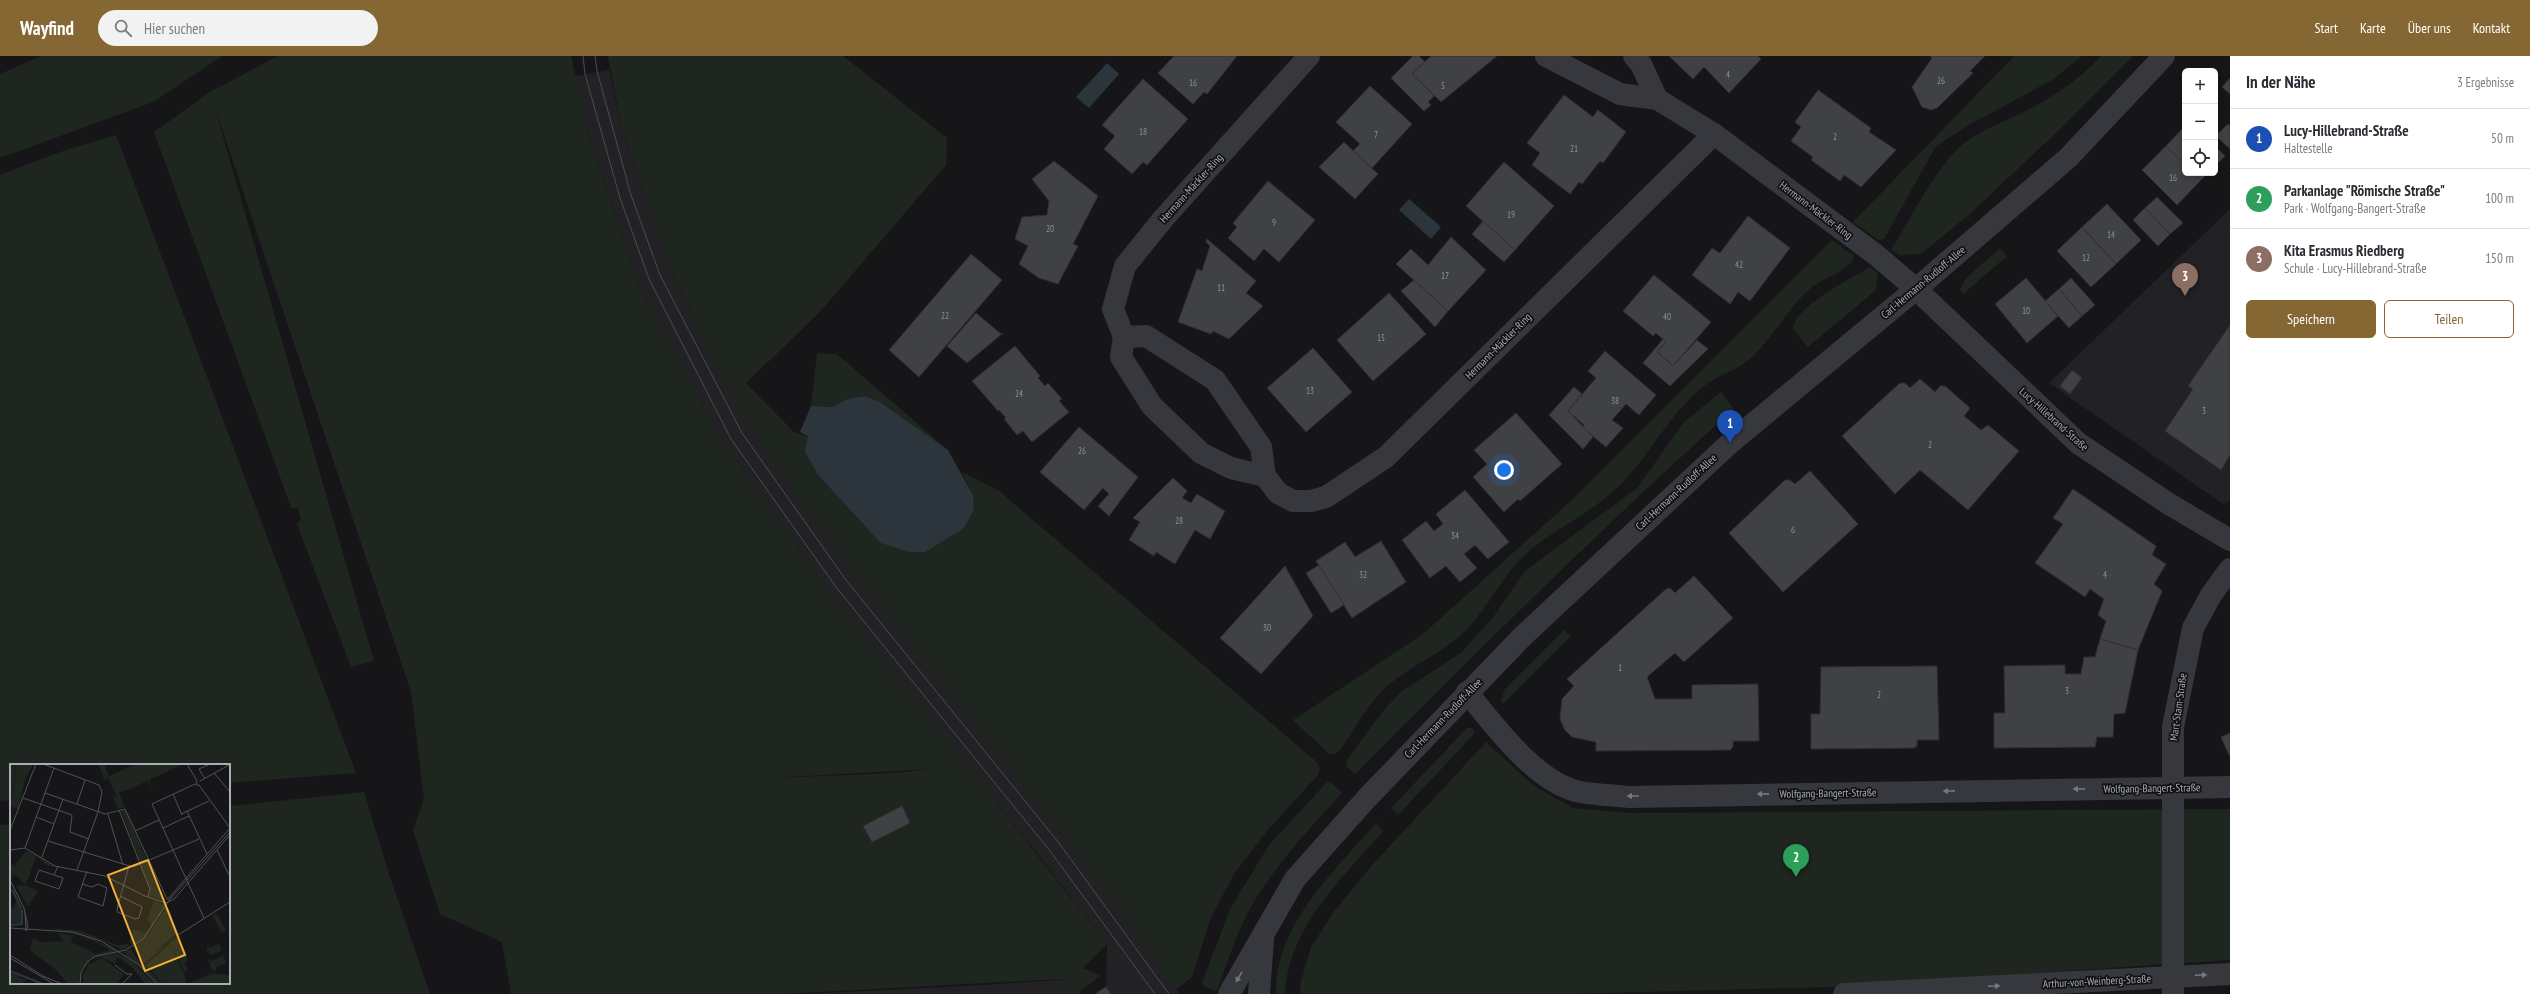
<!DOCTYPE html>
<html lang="de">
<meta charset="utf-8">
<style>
body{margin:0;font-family:"PT Sans Narrow",sans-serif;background:#f2f2f3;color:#2b2b33}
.controls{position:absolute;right:12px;top:12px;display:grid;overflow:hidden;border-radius:6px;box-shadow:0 2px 6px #0003}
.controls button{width:36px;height:36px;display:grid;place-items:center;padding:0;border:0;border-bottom:1px solid #e1e1e2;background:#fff;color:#2b2b33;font:20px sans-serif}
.you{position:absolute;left:1504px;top:414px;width:14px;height:14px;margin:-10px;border:3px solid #fff;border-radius:50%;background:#1a73e8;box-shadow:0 0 0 6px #1a73e833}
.badge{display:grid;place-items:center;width:26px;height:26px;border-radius:50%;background:#856733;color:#fff;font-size:13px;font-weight:700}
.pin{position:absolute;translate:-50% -33px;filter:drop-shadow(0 1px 2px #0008)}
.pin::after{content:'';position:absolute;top:21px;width:14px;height:12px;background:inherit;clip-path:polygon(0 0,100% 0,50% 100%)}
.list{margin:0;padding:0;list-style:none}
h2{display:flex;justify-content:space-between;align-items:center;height:52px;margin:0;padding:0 16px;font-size:17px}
h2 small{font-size:13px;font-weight:400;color:#7c7c81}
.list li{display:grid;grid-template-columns:26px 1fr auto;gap:12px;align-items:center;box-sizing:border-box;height:60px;padding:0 16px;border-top:1px solid #e1e1e2}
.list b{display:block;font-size:15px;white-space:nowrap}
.list p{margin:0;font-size:13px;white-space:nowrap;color:#7c7c81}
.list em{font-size:13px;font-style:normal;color:#7c7c81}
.actions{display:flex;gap:8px;padding:12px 16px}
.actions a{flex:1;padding:9px 0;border:1px solid #856733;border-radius:6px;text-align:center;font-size:14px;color:#856733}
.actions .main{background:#856733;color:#fff}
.icon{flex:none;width:22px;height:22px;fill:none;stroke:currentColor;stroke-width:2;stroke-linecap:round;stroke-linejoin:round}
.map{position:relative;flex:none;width:2230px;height:938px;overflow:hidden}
header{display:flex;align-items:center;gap:24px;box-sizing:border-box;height:56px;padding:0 20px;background:#856733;color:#fff}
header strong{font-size:19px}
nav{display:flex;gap:22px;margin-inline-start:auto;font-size:14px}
.search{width:280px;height:36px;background:#f2f2f3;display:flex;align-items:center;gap:10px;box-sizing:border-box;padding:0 14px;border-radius:22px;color:#7c7c81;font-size:15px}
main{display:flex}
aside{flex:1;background:#fff}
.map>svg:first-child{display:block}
.built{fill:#222225}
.green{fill:#1e261f;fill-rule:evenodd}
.water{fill:#2c353c}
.building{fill:#404145;stroke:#303034}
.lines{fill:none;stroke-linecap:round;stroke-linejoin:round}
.street{stroke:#37383d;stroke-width:22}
.tram{stroke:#4a4c52;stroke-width:1}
.oneway{fill:#757881}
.labels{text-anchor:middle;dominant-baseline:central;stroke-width:3.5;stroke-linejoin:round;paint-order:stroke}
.number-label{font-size:9px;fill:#8e929b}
.street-label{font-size:11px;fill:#a8adb8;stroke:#111113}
.inset-river{fill:none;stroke:#2c353c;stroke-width:2}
.inset-road{fill:none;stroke:#505258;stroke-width:1}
.view{fill:#f2b134;fill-opacity:0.15;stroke:#f2b134;stroke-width:2}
.inset-edge{fill:none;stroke:#a8adb8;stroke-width:2}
</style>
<header>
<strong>Wayfind</strong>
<div class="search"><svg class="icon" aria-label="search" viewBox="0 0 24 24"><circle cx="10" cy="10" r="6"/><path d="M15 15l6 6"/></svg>Hier suchen</div>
<nav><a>Start</a><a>Karte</a><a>Über uns</a><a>Kontakt</a></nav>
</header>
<main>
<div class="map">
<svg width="2230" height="938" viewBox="0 0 2230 938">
<rect width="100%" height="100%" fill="#161618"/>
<g class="built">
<polygon points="609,14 622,73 671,213 713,302 801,446 1130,864 1179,938 1095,938 1106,931 1107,888 1040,801 827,534 724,387 685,319 639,229 589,80 575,20"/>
<polygon points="2230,153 2230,445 2223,448 2049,327"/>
<polygon points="1072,923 1081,938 803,938 983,929"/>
</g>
<g class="green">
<polygon points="41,0 222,0 153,46 0,102 0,18"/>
<path d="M 278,0 L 571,0 L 589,80 L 639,229 L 685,319 L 724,387 L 827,534 L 913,640 L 1107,888 L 1083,912 L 1101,920 L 1075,938 L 1070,938 L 1062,923 L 782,938 L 511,938 L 502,886 L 440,858 L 413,774 L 424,743 L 411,636 L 214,49 L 374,605 L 351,611 L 297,468 L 301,463 L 298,453 L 291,451 L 154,76 L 210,36 ZM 932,713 L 895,717 L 771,722 Z"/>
<polygon points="608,0 843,0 947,82 946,109 818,258 746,327 794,376 808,380 818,419 847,450 973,439 962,416 998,434 1317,706 1320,713 1318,719 1267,775 1234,818 1210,864 1192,921 1175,934 1130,864 801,446 752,372 713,302 671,213 622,73"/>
<polygon points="2014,0 2082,0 2052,24 1969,69 1936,90 1884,183 1878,184 1853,166"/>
<path d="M 2101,0 L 2133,0 L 2059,74 L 1973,155 L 1921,198 L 1900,199 L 1891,194 C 1911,162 1935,112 1963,88 C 1981,73 2007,65 2028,54 C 2055,40 2081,22 2101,0 Z"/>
<polygon points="116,79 356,717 229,727 229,709 11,709 11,744 0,745 0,119 60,96"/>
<path d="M 1832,184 L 1854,200 C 1853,213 1822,223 1812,231 C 1788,251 1775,279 1753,300 C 1741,312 1727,316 1713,324 C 1672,350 1653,397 1619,430 C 1593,456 1556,472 1528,496 C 1503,518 1490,549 1467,573 C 1447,594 1422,604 1399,621 C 1372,639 1358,668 1340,694 L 1334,698 L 1329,698 L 1293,664 L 1422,579 L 1574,442 Z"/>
<polygon points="2000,192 2007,200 1963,238 1960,233 1966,222"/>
<path d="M 1870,211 L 1878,217 L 1876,234 L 1808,291 L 1793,273 C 1794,251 1852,222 1870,211 Z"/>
<polygon points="817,297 837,298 948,394 880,346 865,340 847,343 832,351 811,350"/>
<path d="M 1721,336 L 1734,353 C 1603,470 1479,594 1355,718 L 1346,710 L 1346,705 L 1383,655 L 1402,635 L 1461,597 L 1494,560 L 1525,515 L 1637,432 L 1684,366 Z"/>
<polygon points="1564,574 1571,580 1503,648 1501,644 1505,633"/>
<polygon points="1467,672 1472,672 1475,677 1398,759 1391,752"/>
<polygon points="1486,686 1534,730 1573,752 1630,757 2230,753 2230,904 1830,931 1570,938 1301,938 1300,929 1311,891 1335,854 1374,807"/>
<path d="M 1327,726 L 1331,727 L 1342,737 C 1311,771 1279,805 1255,844 C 1238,872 1228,904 1217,935 L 1204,931 L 1202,927 L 1230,853 L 1269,789 Z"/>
<polygon points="364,736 389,818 430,938 0,938 0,769 11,768 11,927 229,927 229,750"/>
<path d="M 1376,767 L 1383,775 C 1341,824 1289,870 1285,938 L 1276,938 C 1275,868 1334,816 1376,767 Z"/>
</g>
<g class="water">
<polygon points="1107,7 1119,18 1089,52 1076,41"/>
<polygon points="1409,143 1441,171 1431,183 1399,154"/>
<polygon points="865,340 880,346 948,394 973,439 974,453 964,472 925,496 909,496 881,487 818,419 805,395 808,380 800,376 811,350 832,351 847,343"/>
</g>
<g class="building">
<polygon points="1174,0 1237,0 1207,38 1204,36 1193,48 1158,17"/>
<polygon points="1413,0 1419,0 1425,6 1412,18 1434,40 1428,46 1431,49 1424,55 1391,22"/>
<polygon points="1431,0 1497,0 1441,46 1412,18"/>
<polygon points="1669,0 1758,0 1761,3 1729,37 1704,11 1693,23"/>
<polygon points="1930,0 1985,0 1970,15 1973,17 1937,52 1931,54 1922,51 1912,31 1932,2"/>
<polygon points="2230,22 2230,38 2222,31"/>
<polygon points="1143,23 1188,63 1147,109 1143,106 1132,118 1104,93 1115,80 1102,69"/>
<polygon points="1370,30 1412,68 1372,112 1353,95 1360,88 1336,66"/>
<polygon points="1818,34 1871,72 1869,76 1896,94 1861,131 1844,119 1840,125 1811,104 1813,101 1791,85 1801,71 1795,66"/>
<polygon points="1564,39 1593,61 1598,54 1626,76 1603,107 1600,105 1582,128 1579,126 1570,138 1532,109 1540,97 1527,87"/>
<polygon points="2228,68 2230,70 2230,93 2216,80"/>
<polygon points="2185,70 2185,109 2166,90"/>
<polygon points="1344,86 1378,118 1355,143 1319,111"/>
<polygon points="2166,90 2185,109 2185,117 2194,117 2201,124 2177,149 2142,114"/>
<polygon points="2215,90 2225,100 2215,110"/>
<polygon points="1054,105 1098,140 1073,188 1078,190 1058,228 1039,222 1019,208 1028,190 1015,183 1022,161 1047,159 1049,145 1032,123"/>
<polygon points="1504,106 1554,150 1515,194 1466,150"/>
<polygon points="2194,117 2208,117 2201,124"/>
<polygon points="1268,125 1315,164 1279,206 1264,193 1254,205 1228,182 1237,171 1233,167"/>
<polygon points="2157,141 2183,167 2170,178 2145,152"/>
<polygon points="2107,148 2141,184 2116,208 2082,171"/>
<polygon points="2145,152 2170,178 2158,190 2133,164"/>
<polygon points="1748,160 1790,192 1750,245 1738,236 1730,248 1692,219 1712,192 1720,197"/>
<polygon points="1483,165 1515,194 1504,206 1472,178"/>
<polygon points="2082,171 2116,208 2091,231 2057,195"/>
<polygon points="1451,181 1486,214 1448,255 1396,208 1411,193 1428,209"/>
<polygon points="1207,183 1256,225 1246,237 1263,250 1229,283 1213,275 1211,278 1178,266 1197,213 1202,215 1210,190 1206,186"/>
<polygon points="971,198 1002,224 919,321 889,294"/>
<polygon points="1654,219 1711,266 1673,310 1657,296 1666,286 1656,277 1653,280 1623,255"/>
<polygon points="2026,222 2058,260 2027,287 1995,248"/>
<polygon points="2071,222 2095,249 2082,260 2059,233"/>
<polygon points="1414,224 1448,255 1435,271 1401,235"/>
<polygon points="2059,233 2082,260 2069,272 2045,245"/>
<polygon points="1389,237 1426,278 1373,325 1337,284"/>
<polygon points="976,257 1001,278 1003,277 967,307 947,290"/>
<polygon points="2230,269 2230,399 2221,414 2165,375 2193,333 2188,330"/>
<polygon points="1663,283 1666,286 1657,296 1673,310 1697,284 1708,293 1670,330 1643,307"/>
<polygon points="1015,290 1040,320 1038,322 1045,330 1048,327 1062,343 1059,345 1069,356 1032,386 1023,375 1017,379 1004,363 1006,362 999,354 998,355 972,325"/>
<polygon points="1313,292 1352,336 1306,376 1267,332"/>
<polygon points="1605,295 1656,339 1639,359 1626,348 1612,364 1623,372 1606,391 1582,371 1584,369 1568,355 1596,322 1588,315"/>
<polygon points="2072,314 2082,322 2070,338 2060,330"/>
<polygon points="1920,323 1935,336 1940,330 1945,330 1970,352 1964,360 1981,374 1988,369 2019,395 1968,454 1920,414 1895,438 1842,380 1900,327 1905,327 1910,332"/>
<polygon points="1574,331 1582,338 1568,355 1593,381 1583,393 1549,359"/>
<polygon points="1516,357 1562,408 1520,445 1518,443 1504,456 1473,421 1487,408 1474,394"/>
<polygon points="1079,371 1138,421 1109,460 1098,450 1109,438 1103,432 1084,454 1040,416"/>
<polygon points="1810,415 1858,468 1783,536 1729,477 1785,424 1790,424 1795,428"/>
<polygon points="1173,422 1187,435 1182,442 1191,447 1197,438 1225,455 1210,483 1195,474 1175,508 1156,496 1154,500 1129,484 1140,466 1133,462"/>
<polygon points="2073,433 2156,490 2152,499 2166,508 2154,528 2162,535 2138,594 2100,583 2106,565 2098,559 2104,543 2090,533 2085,541 2035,507 2063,468 2053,462"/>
<polygon points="1465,434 1509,486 1488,503 1475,489 1464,498 1477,512 1460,526 1446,510 1430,522 1402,484 1426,465 1434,475 1443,468 1436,458"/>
<polygon points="1381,485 1406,526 1352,562 1316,505 1345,486 1355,501"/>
<polygon points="1319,509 1344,549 1331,557 1306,517"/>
<polygon points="1285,510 1313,560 1261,618 1220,582"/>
<polygon points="1694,520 1733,562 1684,606 1675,597 1647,621 1655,643 1692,643 1692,629 1758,628 1759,685 1733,685 1733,691 1730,694 1596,695 1596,686 1572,681 1565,674 1560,663 1562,643 1574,630 1567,623 1666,533 1670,532 1675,537"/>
<polygon points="2100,583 2138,594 2125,657 2114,658 2113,681 2097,681 2095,691 1994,692 1994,657 2005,657 2004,610 2065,609 2065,618 2081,618 2084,601 2095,601"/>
<polygon points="1937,610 1939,684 1917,684 1917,690 1914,692 1811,693 1811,658 1820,658 1821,611"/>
<polygon points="2230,677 2230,699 2229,699 2221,681"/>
<polygon points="902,750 910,767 872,786 863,770"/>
<polygon points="1106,931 1111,938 1095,938"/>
</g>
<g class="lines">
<g class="street">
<polyline points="1546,0 1620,38 1657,43 1714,78 1875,198 1916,233 2078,387 2169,448 2230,484"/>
<polyline points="1634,0 1641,8 1657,43"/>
<polyline points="1124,281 1146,280 1215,324 1261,391 1265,420 1278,437 1293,445 1311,445 1326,441 1386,401 1714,78"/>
<polyline points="1265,420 1231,412 1201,397 1152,350 1121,301 1124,281 1113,253 1125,210 1163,163 1309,0"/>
<path d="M 1467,636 C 1494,669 1536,727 1580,736 C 1596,739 1613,739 1629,741 L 2230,731"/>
<polyline points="1229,938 1295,823 1367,742 1523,580 1730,387 1916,233 2068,102 2164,0"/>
<polyline points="1259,938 1263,883"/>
<polyline points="1844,938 2230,918"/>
<polyline points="2173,938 2173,671 2193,572 2211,539 2230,513"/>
</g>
<g class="tram">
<polyline points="583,0 585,18 620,142 649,223 731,383 836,531 1050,795 1155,938"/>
<polyline points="595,0 597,15 631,139 660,219 742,377 846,524 1059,787 1169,938"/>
</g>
</g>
<defs><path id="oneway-solid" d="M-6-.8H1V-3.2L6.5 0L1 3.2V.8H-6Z"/></defs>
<g class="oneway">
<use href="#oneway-solid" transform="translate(2079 733) rotate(179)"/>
<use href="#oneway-solid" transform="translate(1949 735) rotate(179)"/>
<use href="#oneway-solid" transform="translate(1763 738) rotate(179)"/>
<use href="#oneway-solid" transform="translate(1633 740) rotate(-180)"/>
<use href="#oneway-solid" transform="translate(2201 919) rotate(-3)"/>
<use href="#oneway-solid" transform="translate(1239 921) rotate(120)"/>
<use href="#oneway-solid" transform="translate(1994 930) rotate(-3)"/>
</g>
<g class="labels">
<g class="number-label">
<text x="1728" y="18">4</text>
<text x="1941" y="24">26</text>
<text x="1193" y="26">16</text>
<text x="1443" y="29">5</text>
<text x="1143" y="75">18</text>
<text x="1376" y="78">7</text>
<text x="1835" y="80">2</text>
<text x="1574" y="92">21</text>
<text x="2173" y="121">16</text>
<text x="1511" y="158">19</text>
<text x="1274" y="166">9</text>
<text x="1050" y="172">20</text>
<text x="2111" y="178">14</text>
<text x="2086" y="201">12</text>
<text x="1739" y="208">42</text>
<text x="1445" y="219">17</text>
<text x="1221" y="231">11</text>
<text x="2026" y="254">10</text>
<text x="945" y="259">22</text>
<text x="1667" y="260">40</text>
<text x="1381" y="281">15</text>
<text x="1310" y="334">13</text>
<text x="1019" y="337">24</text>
<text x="1615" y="344">38</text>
<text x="2204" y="354">3</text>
<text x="1930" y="388">2</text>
<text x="1082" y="394">26</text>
<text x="1179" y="464">28</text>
<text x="1793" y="473">6</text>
<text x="1455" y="479">34</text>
<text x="1363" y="518">32</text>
<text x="2105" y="518">4</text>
<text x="1267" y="571">30</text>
<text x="1620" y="611">1</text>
<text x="2067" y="634">3</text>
<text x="1879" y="638">2</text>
</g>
<g class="street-label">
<text transform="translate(1191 132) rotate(-48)">Hermann-Mäckler-Ring</text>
<text transform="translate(1816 154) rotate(37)">Hermann-Mäckler-Ring</text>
<text transform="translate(1923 226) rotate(-40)">Carl-Hermann-Rudloff-Allee</text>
<text transform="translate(1498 290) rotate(-45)">Hermann-Mäckler-Ring</text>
<text transform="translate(2054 363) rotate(42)">Lucy-Hillebrand-Straße</text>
<text transform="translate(1676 436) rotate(-43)">Carl-Hermann-Rudloff-Allee</text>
<text transform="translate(2178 651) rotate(-82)">Mart-Stam-Straße</text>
<text transform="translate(1443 662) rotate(-46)">Carl-Hermann-Rudloff-Allee</text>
<text transform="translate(2152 732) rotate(-1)">Wolfgang-Bangert-Straße</text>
<text transform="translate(1828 737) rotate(-1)">Wolfgang-Bangert-Straße</text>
<text transform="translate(2097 925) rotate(-3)">Arthur-von-Weinberg-Straße</text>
</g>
</g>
<g transform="translate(10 708)">
<rect width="220" height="220" fill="#161618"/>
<path d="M 0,0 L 6,0 L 4,23 L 0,31 ZM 7,0 L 23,0 L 15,16 L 8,45 L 0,42 ZM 88,0 L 94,0 L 99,12 L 126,0 L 173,0 L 139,16 L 144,28 L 138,17 L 109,29 L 115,43 L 108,45 L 101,28 L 105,33 L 106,31 L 97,12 L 96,18 ZM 115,46 L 154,135 L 153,136 L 140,132 L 140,124 L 111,47 ZM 16,87 L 24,90 L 45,103 L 38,102 L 26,92 L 16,121 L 4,110 L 2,115 L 0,100 L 5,101 ZM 15,121 L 28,127 L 18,143 L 6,122 ZM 8,136 L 12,144 L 11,159 L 0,159 L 0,147 ZM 144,137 L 156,141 L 136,171 L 122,182 L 119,178 L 123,165 L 136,169 L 139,165 L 141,159 L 137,157 ZM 155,145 L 158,145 L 167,169 L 144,188 L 155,182 L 135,199 L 123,184 L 139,169 ZM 206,149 L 216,166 L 212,168 L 202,152 ZM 38,164 L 71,167 L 107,181 L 117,180 L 121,183 L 112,186 L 89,175 ZM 48,169 L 83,175 L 108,187 L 79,195 L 70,208 L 69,220 L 58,220 L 46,206 L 20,186 L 23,174 L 31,178 L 53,177 ZM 63,171 L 84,177 L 100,186 L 86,190 L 61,178 ZM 168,173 L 178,196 L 174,200 L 178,206 L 175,208 L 160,179 ZM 160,180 L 173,207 L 177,220 L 153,220 L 136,201 ZM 209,180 L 212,187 L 200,191 L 199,187 L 196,187 L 198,181 L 199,184 ZM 122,185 L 125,192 L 152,220 L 148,220 L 113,188 ZM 108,189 L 122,197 L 145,220 L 135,220 L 122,203 L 108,193 L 105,200 L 91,193 L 81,197 L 74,205 L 71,220 L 72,208 L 79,198 L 90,192 ZM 213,192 L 216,199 L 207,203 L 205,208 L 202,206 L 198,195 L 202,197 ZM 92,194 L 114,210 L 106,220 L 73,220 L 73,213 L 78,201 ZM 0,208 L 16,216 L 13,220 L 0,220 ZM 203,209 L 220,211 L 220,220 L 178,220 Z" fill="#1e261f" fill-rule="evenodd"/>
<path class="inset-river" d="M 2,125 L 11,144M 0,161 L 12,160 L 12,145M 0,207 L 33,220"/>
<path class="inset-road" d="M 33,0 L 89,21 L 92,28 L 88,48 L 67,106M 177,0 L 187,17 L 186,21 L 189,21 L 220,64M 204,9 L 220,28M 195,15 L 189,5 L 200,0M 190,17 L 219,1 L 220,2M 185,20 L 142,40 L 194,154M 35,29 L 95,50 L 115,45 L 157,135M 163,30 L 172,51M 13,34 L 62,51 L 60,68 L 79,75M 67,40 L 75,16M 109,46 L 140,125 L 138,133M 177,47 L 197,90M 98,50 L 113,101M 171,50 L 199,37M 26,53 L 44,60M 153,64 L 179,52M 0,66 L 26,0M 125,67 L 149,56M 38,77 L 123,103 L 189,75M 15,84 L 44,4M 0,86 L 15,84 L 45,102 L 95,112 L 135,132 L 156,139 L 164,135 L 219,72M 207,86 L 220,113M 32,93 L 53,35M 44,111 L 53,114 L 49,125 L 25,117 L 29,106 L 44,111 L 48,102M 0,116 L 14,144 L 15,149 L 18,162 L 16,167 L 15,149M 72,120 L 82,123 L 88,120 L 97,124 L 93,142 L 68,133 L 77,107M 109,135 L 107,148 L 125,155 L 129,154 L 132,143 L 110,132M 157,136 L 220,64M 107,145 L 119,102M 158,145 L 168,171 L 220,138M 0,164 L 62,168 L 91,177 L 128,200 L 147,220M 0,191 L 33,212 L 52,220M 0,194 L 44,220M 105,201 L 117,210 L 122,210M 70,220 L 71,208 L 78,197 L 86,192 L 116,186 L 133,175 L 160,135 L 220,68M 112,220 L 122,210"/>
<path class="view" d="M 138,96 L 175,191 L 135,207 L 98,111 Z"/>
<rect width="220" height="220" class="inset-edge"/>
</g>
</svg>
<div class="controls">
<button>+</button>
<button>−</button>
<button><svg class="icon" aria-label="locate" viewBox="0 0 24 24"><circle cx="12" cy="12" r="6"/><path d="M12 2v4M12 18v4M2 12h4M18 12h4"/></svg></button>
</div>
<div class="you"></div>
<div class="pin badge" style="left:1730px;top:387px;background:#1a4fb4">1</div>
<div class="pin badge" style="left:1796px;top:821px;background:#2e9e5b">2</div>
<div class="pin badge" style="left:2185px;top:240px;background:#8d6e63">3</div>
</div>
<aside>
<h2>In der Nähe<small>3 Ergebnisse</small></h2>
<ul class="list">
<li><span class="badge" style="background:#1a4fb4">1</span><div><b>Lucy-Hillebrand-Straße</b><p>Haltestelle</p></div><em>50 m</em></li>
<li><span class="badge" style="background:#2e9e5b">2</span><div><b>Parkanlage &quot;Römische Straße&quot;</b><p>Park · Wolfgang-Bangert-Straße</p></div><em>100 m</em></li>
<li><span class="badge" style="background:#8d6e63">3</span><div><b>Kita Erasmus Riedberg</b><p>Schule · Lucy-Hillebrand-Straße</p></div><em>150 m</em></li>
</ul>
<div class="actions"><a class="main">Speichern</a><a>Teilen</a></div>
</aside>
</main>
